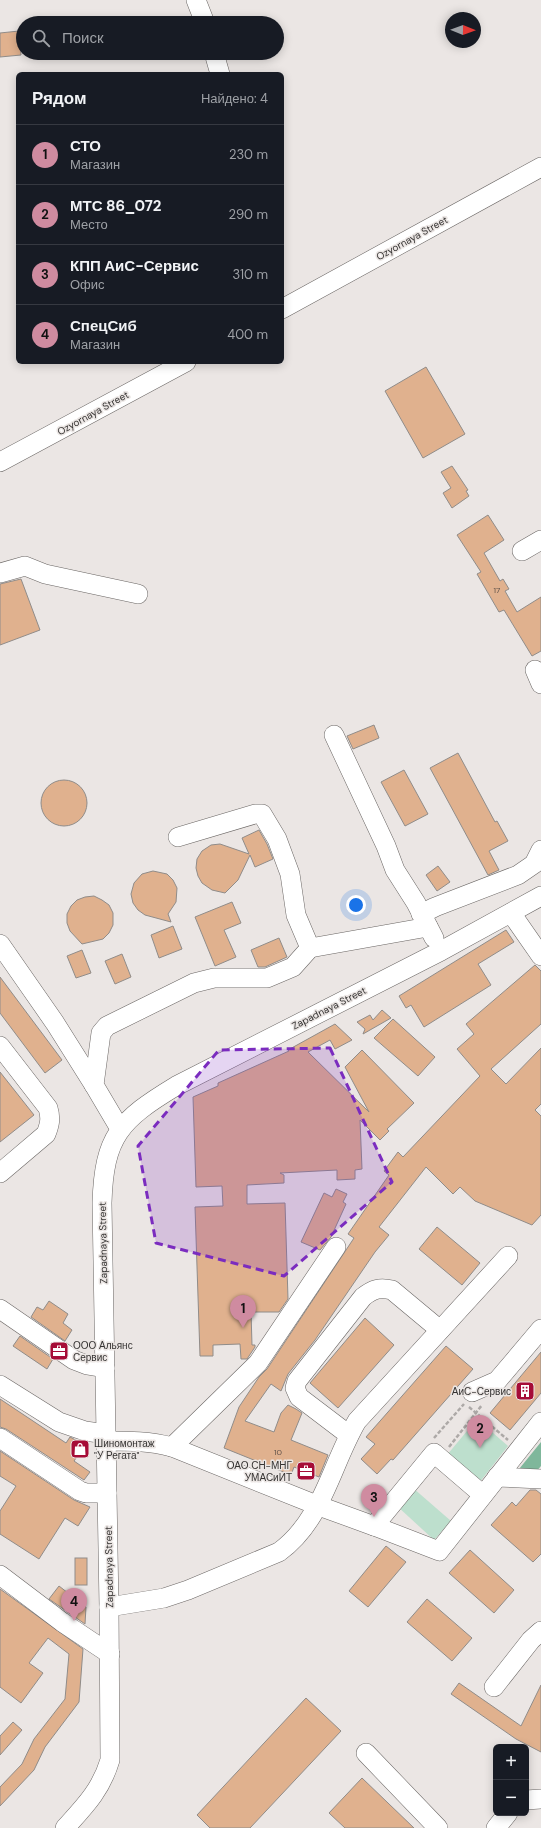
<!DOCTYPE html>
<html lang="ru">
<meta charset="utf-8">
<style>
body{margin:0;font-family:"DM Sans",sans-serif;background:#242831;color:#f1f3f6}
.controls{position:absolute;right:12px;bottom:12px;display:grid;overflow:hidden;border-radius:6px;box-shadow:0 2px 10px #0003}
.controls button{width:36px;height:36px;display:grid;place-items:center;padding:0;border:0;border-bottom:1px solid #363941;background:#171b24;color:#f1f3f6;font:20px sans-serif}
.compass{position:absolute;left:445px;top:12px;width:36px;height:36px;border-radius:50%;background:#171b24;box-shadow:0 2px 10px #0003;rotate:91deg}
.you{position:absolute;left:356px;top:905px;width:14px;height:14px;margin:-10px;border:3px solid #fff;border-radius:50%;background:#1a73e8;box-shadow:0 0 0 6px #1a73e833}
.badge{display:grid;place-items:center;width:26px;height:26px;border-radius:50%;background:#cf8ba0;color:#111;font-size:13px;font-weight:700}
.pin{position:absolute;translate:-50% -33px;filter:drop-shadow(0 1px 2px #0008)}
.pin::after{content:'';position:absolute;top:21px;width:14px;height:12px;background:inherit;clip-path:polygon(0 0,100% 0,50% 100%)}
.list{margin:0;padding:0;list-style:none}
h2{display:flex;justify-content:space-between;align-items:center;height:52px;margin:0;padding:0 16px;font-size:17px}
h2 small{font-size:13px;font-weight:400;color:#9ea1a6}
.list li{display:grid;grid-template-columns:26px 1fr auto;gap:12px;align-items:center;box-sizing:border-box;height:60px;padding:0 16px;border-top:1px solid #363941}
.list b{display:block;font-size:15px;white-space:nowrap}
.list p{margin:0;font-size:13px;white-space:nowrap;color:#9ea1a6}
.list em{font-size:13px;font-style:normal;color:#9ea1a6}
.icon{flex:none;width:22px;height:22px;fill:none;stroke:currentColor;stroke-width:2;stroke-linecap:round;stroke-linejoin:round}
.map{position:relative;flex:none;width:541px;height:1828px;overflow:hidden}
.search{position:absolute;background:#171b24;box-shadow:0 2px 10px #0003;left:16px;top:16px;width:268px;height:44px;display:flex;align-items:center;gap:10px;box-sizing:border-box;padding:0 14px;border-radius:22px;color:#9ea1a6;font-size:15px}
.panel{position:absolute;background:#171b24;box-shadow:0 2px 10px #0003;left:16px;top:72px;width:268px;height:292px;border-radius:6px}
.map>svg:first-child{display:block}
.green{fill:#bddfcd}
.forest{fill:#7fb79b}
.building{fill:#e0b18e;stroke:#908c89}
.lines{fill:none;stroke-linecap:round;stroke-linejoin:round}
.minor-casing{stroke:#6a6664;stroke-width:20}
.path{stroke:#ada9a7;stroke-width:2.5;stroke-dasharray:4 2;stroke-linecap:butt}
.minor{stroke:#fff;stroke-width:19}
.marked{fill:#7b2cbf;fill-opacity:0.2;stroke:#7b2cbf;stroke-width:3;stroke-dasharray:8 5;stroke-linejoin:round}
.labels{text-anchor:middle;dominant-baseline:central;stroke-width:3;stroke-linejoin:round;paint-order:stroke}
.number-label{font-size:8px;fill:#605249}
.street-label{font-size:10px;fill:#353332;stroke:#ebe6e4}
.poi-label{font-size:10px;fill:#353332;stroke:#ebe6e4;text-anchor:start}
</style>
<div class="map">
<svg width="541" height="1828" viewBox="0 0 541 1828">
<rect width="100%" height="100%" fill="#ebe6e4"/>
<g class="green">
<polygon points="477,1419 508,1446 479,1483 447,1455"/>
<polygon points="413,1488 451,1521 434,1540 397,1506"/>
</g>
<polygon class="forest" points="541,1442 541,1466 535,1473 515,1474"/>
<g class="building">
<polygon points="19,31 21,55 0,57 0,33"/>
<polygon points="426,367 465,434 423,458 385,391"/>
<polygon points="452,466 468,490 466,491 469,496 452,508 443,493 451,488 441,472"/>
<polygon points="488,515 504,540 484,553 500,581 503,579 509,589 505,591 517,612 541,597 541,651 532,656 504,610 499,612 477,574 481,572 457,535"/>
<polygon points="21,579 40,630 0,645 0,584"/>
<polygon points="374,725 379,738 353,749 347,736"/>
<polygon points="458,753 495,822 497,821 508,841 489,851 499,870 488,875 430,768"/>
<polygon points="404,770 428,814 405,826 381,782"/>
<circle cx="64" cy="803" r="23"/>
<polygon points="259,830 267,844 273,859 255,867 250,855 238,880 225,893 212,890 202,883 198,876 196,868 197,859 202,851 211,845 220,844 249,854 242,838"/>
<polygon points="438,866 450,882 437,891 426,875"/>
<polygon points="153,871 167,874 173,880 177,888 176,902 168,914 171,922 145,915 138,910 133,903 131,894 134,883 142,874"/>
<polygon points="94,896 102,900 109,905 113,913 113,925 109,933 103,939 82,944 70,931 67,923 67,914 71,906 77,900 85,897"/>
<polygon points="232,902 241,923 224,930 236,957 215,966 195,917"/>
<polygon points="173,926 182,949 159,958 151,935"/>
<polygon points="506,930 514,942 478,964 491,985 424,1027 411,1005 406,1008 399,996"/>
<polygon points="279,938 287,957 265,967 258,967 251,950"/>
<polygon points="82,950 91,973 76,978 67,956"/>
<polygon points="122,954 131,977 115,984 105,961"/>
<polygon points="535,965 541,971 541,1024 491,1069 506,1084 541,1048 541,1104 535,1110 541,1116 541,1215 532,1225 475,1201 460,1187 453,1194 426,1167 379,1227 389,1235 375,1252 315,1340 288,1374 281,1391 271,1384 245,1421 274,1432 281,1413 288,1405 296,1409 302,1413 291,1440 328,1455 319,1477 294,1467 291,1475 224,1448 239,1407 259,1377 267,1369 354,1238 348,1234 389,1175 384,1171 398,1152 403,1157 480,1076 457,1049 474,1034 466,1024"/>
<polygon points="0,977 62,1060 45,1073 0,1013"/>
<polygon points="382,1010 391,1018 363,1034 365,1029 357,1022 370,1015 373,1020"/>
<polygon points="393,1019 435,1057 418,1076 374,1038"/>
<polygon points="335,1024 352,1040 335,1049 330,1040 308,1052 369,1112 345,1067 362,1050 414,1103 387,1129 389,1131 380,1140 360,1120 362,1169 355,1170 355,1179 337,1180 337,1170 280,1173 284,1175 284,1183 247,1185 247,1204 285,1203 288,1299 279,1312 251,1312 252,1345 255,1345 255,1347 247,1359 241,1359 240,1344 213,1345 213,1356 200,1356 195,1207 223,1206 222,1186 196,1187 193,1097 218,1086 218,1083 289,1051 288,1050"/>
<polygon points="0,1072 34,1115 0,1142"/>
<polygon points="336,1189 347,1194 343,1202 346,1204 331,1237 320,1250 301,1242 324,1193 332,1197"/>
<polygon points="437,1227 480,1263 462,1285 419,1249"/>
<polygon points="49,1301 68,1314 63,1323 72,1330 65,1341 31,1317 37,1307 43,1310"/>
<polygon points="365,1318 394,1345 338,1408 310,1383"/>
<polygon points="20,1336 53,1359 47,1369 13,1346"/>
<polygon points="446,1346 473,1369 393,1460 391,1459 377,1474 361,1459 375,1444 366,1437"/>
<polygon points="541,1352 541,1393 510,1430 490,1413"/>
<polygon points="0,1399 66,1443 70,1437 85,1445 74,1461 90,1472 84,1480 6,1429 0,1427"/>
<polygon points="0,1451 74,1500 90,1507 78,1526 65,1518 39,1559 0,1534 0,1511 16,1486 0,1476"/>
<polygon points="530,1490 536,1490 541,1494 541,1554 533,1562 491,1525 512,1502 516,1506"/>
<polygon points="386,1546 406,1562 368,1607 349,1591"/>
<polygon points="470,1550 514,1590 494,1613 449,1573"/>
<rect x="75" y="1558" width="12" height="27"/>
<polygon points="59,1586 86,1607 85,1624 49,1599"/>
<polygon points="0,1589 83,1649 79,1702 45,1747 34,1770 0,1806 0,1787 22,1764 34,1739 65,1699 69,1654 48,1638 29,1663 43,1673 21,1703 0,1687"/>
<polygon points="427,1599 472,1638 452,1661 407,1622"/>
<polygon points="459,1683 521,1726 541,1685 541,1752 516,1739 451,1694"/>
<polygon points="306,1698 341,1731 250,1828 210,1828 197,1815"/>
<polygon points="13,1722 22,1730 0,1755 0,1736"/>
<polygon points="362,1778 414,1828 345,1828 329,1813"/>
</g>
<g class="lines">
<defs>
<g id="minor">
<polyline points="196,0 205,23"/>
<polyline points="214,53 220,74"/>
<polyline points="282,309 541,167"/>
<polyline points="0,462 186,362"/>
<polyline points="522,551 541,540"/>
<polyline points="0,573 25,566 45,574 138,594"/>
<polyline points="535,670 541,684"/>
<polyline points="334,735 386,846 395,870 416,903 434,938"/>
<polyline points="178,837 255,814 262,814 277,839 290,874 296,915 310,948 428,927"/>
<polyline points="511,913 541,956"/>
<polyline points="421,914 435,907 518,875 534,864 541,850"/>
<polyline points="0,944 55,1023 94,1085"/>
<path d="M 0,1046 L 48,1108 C 51,1118 50,1124 46,1134 L 0,1173"/>
<polyline points="120,1129 94,1085 101,1033 107,1026 194,983 214,978 267,978 293,967 310,948"/>
<polyline points="0,1309 74,1360 87,1365 105,1368"/>
<polyline points="0,1385 59,1422 85,1431 106,1434"/>
<polyline points="472,1392 497,1381 541,1329"/>
<path d="M 349,1435 L 299,1397 L 295,1388 L 297,1381 L 363,1297 C 373,1289 380,1287 392,1290 L 440,1330"/>
<polyline points="0,1438 80,1491 86,1493 107,1493"/>
<path d="M 106,1441 C 129,1441 150,1441 172,1447 L 319,1506 L 374,1526 L 434,1453 L 483,1495"/>
<polyline points="172,1447 258,1363 336,1247"/>
<polyline points="497,1477 541,1479"/>
<polyline points="374,1526 439,1551 541,1422"/>
<polyline points="0,1575 62,1622 110,1654"/>
<path d="M 109,1607 L 164,1598 L 188,1590 L 279,1552 C 323,1520 331,1465 357,1421 L 508,1256"/>
<polyline points="494,1687 531,1640 541,1631"/>
<polyline points="366,1753 438,1828"/>
<polyline points="526,1800 541,1799"/>
<path d="M 65,1828 C 85,1806 101,1790 110,1760 L 109,1607 L 102,1203 C 104,1136 120,1120 176,1086 L 441,951 L 541,896"/>
<polyline points="496,1828 508,1813"/>
</g>
</defs>
<use href="#minor" class="minor-casing"/>
<g class="path">
<polyline points="469,1407 508,1440"/>
<polyline points="434,1438 464,1404"/>
<polyline points="449,1447 482,1405"/>
</g>
<use href="#minor" class="minor"/>
</g>
<path class="marked" d="M 330,1048 L 392,1182 L 284,1276 L 156,1243 L 138,1146 L 219,1050 Z"/>
<defs>
<symbol id="office-square" viewBox="-11 -11 22 22"><rect x="-9" y="-9" width="18" height="18" rx="4" fill="#a60c37" stroke="#ebe6e4"/><path d="M-6-3h4V-5.5h4V-3h4V5H-6ZM-1-4.5V-3h2v-1.5ZM-6 0V1H6V0Z" fill="#fff"/></symbol>
<symbol id="building-square" viewBox="-11 -11 22 22"><rect x="-9" y="-9" width="18" height="18" rx="4" fill="#a60c37" stroke="#ebe6e4"/><path d="M-4-6H4V6H1V3H-1V6H-4ZM-2.5-4.3h1.7v1.8h-1.7ZM.8-4.3h1.7v1.8H.8ZM-2.5-1h1.7V.8h-1.7ZM.8-1h1.7V.8H.8Z" fill="#fff"/></symbol>
<symbol id="shop-square" viewBox="-11 -11 22 22"><rect x="-9" y="-9" width="18" height="18" rx="4" fill="#a60c37" stroke="#ebe6e4"/><path d="M-5-2.5h2.3a2.7 3.5 0 0 1 5.4 0H5L5.5 6h-11ZM-1.5-2.5h3a1.5 2.3 0 0 0-3 0Z" fill="#fff"/></symbol>
</defs>
<g fill-rule="evenodd">
<use href="#office-square" x="48" y="1340" width="22" height="22"/>
<use href="#building-square" x="514" y="1380" width="22" height="22"/>
<use href="#shop-square" x="69" y="1438" width="22" height="22"/>
<use href="#office-square" x="295" y="1460" width="22" height="22"/>
</g>
<g class="labels">
<g class="number-label">
<text x="497" y="590">17</text>
<text x="278" y="1452">10</text>
</g>
<g class="street-label">
<text transform="translate(412 238) rotate(-29)">Ozyornaya Street</text>
<text transform="translate(93 413) rotate(-29)">Ozyornaya Street</text>
<text transform="translate(329 1008) rotate(-27)">Zapadnaya Street</text>
<text transform="translate(103 1243) rotate(-91)">Zapadnaya Street</text>
<text transform="translate(109 1567) rotate(-91)">Zapadnaya Street</text>
</g>
<g class="poi-label">
<text x="73" y="1345">ООО Альянс<tspan x="73" dy="12">Сервис</tspan></text>
<text x="511" y="1391" text-anchor="end">АиС-Сервис</text>
<text x="94" y="1443">Шиномонтаж<tspan x="94" dy="12">"У Регата"</tspan></text>
<text x="292" y="1465" text-anchor="end">ОАО СН-МНГ<tspan x="292" dy="12">УМАСиИТ</tspan></text>
</g>
</g>
</svg>
<div class="controls">
<button>+</button>
<button>−</button>
</div>
<svg class="compass" viewBox="-18 -18 36 36"><path d="M0-13l5 13h-10z" fill="#e53935"/><path d="M0 13l5-13h-10z" fill="#9ea1a6"/></svg>
<div class="you"></div>
<div class="pin badge" style="left:243px;top:1328px">1</div>
<div class="pin badge" style="left:480px;top:1448px">2</div>
<div class="pin badge" style="left:374px;top:1517px">3</div>
<div class="pin badge" style="left:74px;top:1621px">4</div>
<div class="search"><svg class="icon" aria-label="search" viewBox="0 0 24 24"><circle cx="10" cy="10" r="6"/><path d="M15 15l6 6"/></svg>Поиск</div>
<section class="panel">
<h2>Рядом<small>Найдено: 4</small></h2>
<ul class="list">
<li><span class="badge">1</span><div><b>СТО</b><p>Магазин</p></div><em>230 m</em></li>
<li><span class="badge">2</span><div><b>МТС 86_072</b><p>Место</p></div><em>290 m</em></li>
<li><span class="badge">3</span><div><b>КПП АиС-Сервис</b><p>Офис</p></div><em>310 m</em></li>
<li><span class="badge">4</span><div><b>СпецСиб</b><p>Магазин</p></div><em>400 m</em></li>
</ul>
</section>
</div>
